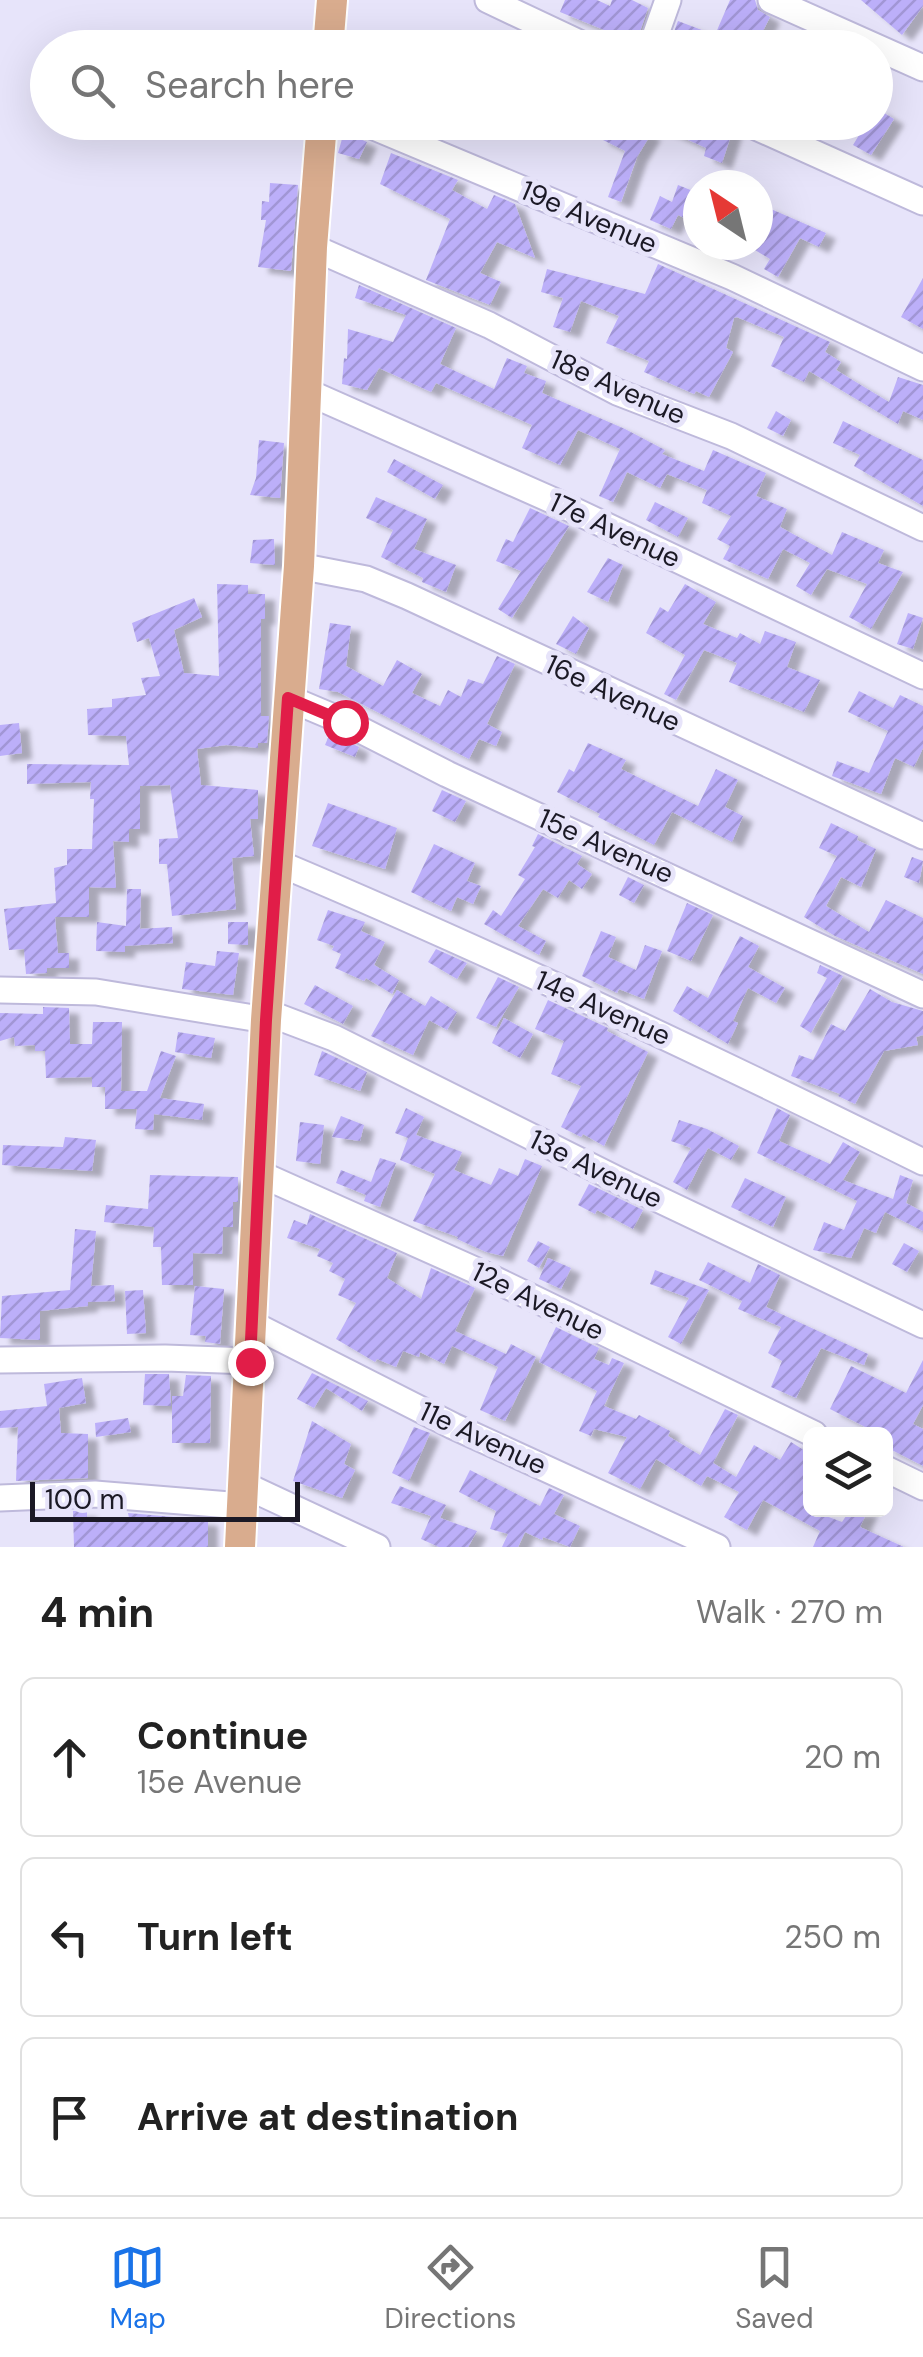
<!DOCTYPE html>
<meta charset="utf-8">
<style>
body{margin:0;font-family:"DM Sans",sans-serif;background:#f2f2f2;color:#222}
.controls{position:absolute;right:30px;bottom:30px;display:grid;overflow:hidden;border-radius:15px;box-shadow:0 10px 40px #0002}
.controls button{width:90px;height:90px;display:grid;place-items:center;padding:0;border:0;border-bottom:2px solid #e0e0e0;background:#fff;color:#222;font:50px sans-serif}
.compass{position:absolute;left:683px;top:170px;width:90px;height:90px;border-radius:50%;background:#fff;box-shadow:0 10px 40px #0002;rotate:325deg}
.scale{position:absolute;left:30px;bottom:25px;width:270px;box-sizing:border-box;padding-left:10px;border:5px solid #1b1925;border-top:0;font-size:28px;line-height:35px;white-space:nowrap;color:#1b1925;-webkit-text-stroke:8px #e7e4fa;paint-order:stroke}
.stop{position:absolute;width:30px;height:30px;margin:-22px;border:8px solid #e11d48;border-radius:50%;background:#fff}
.stop.end{background:#e11d48;border-color:#fff;box-shadow:0 2px 10px #0008}
.list{margin:0;padding:0;list-style:none}
h2{display:flex;justify-content:space-between;align-items:center;height:130px;margin:0;padding:0 40px;font-size:42px}
h2 small{font-size:32px;font-weight:400;color:#767676}
.list li{display:grid;grid-template-columns:65px 1fr auto;gap:30px;align-items:center;box-sizing:border-box;height:160px;margin:0 20px 20px;padding:0 20px;border:2px solid #e0e0e0;border-radius:15px}
.list b{display:block;font-size:38px;white-space:nowrap}
.list p{margin:0;font-size:32px;white-space:nowrap;color:#767676}
.list em{font-size:32px;font-style:normal;color:#767676}
.icon{flex:none;width:55px;height:55px;fill:none;stroke:currentColor;stroke-width:2;stroke-linecap:round;stroke-linejoin:round}
.map{position:relative;flex:none;width:923px;height:1547px;overflow:hidden}
.search{position:absolute;background:#fff;box-shadow:0 10px 40px #0002;left:30px;right:30px;top:30px;height:110px;display:flex;align-items:center;gap:25px;box-sizing:border-box;padding:0 35px;border-radius:55px;color:#767676;font-size:38px}
.sheet{height:670px;background:#fff}
nav{display:flex;justify-content:space-around;align-items:center;box-sizing:border-box;height:140px;border-top:2px solid #e0e0e0;background:#fff;font-size:28px;color:#767676}
nav a{display:grid;justify-items:center;gap:5px}
nav .on{color:#1a73e8}
.map>svg:first-child{display:block}
.building{fill:url(#building-hatch);filter:url(#shadow)}
.lines{fill:none;stroke-linecap:round;stroke-linejoin:round}
.minor-casing{stroke:#beb9db;stroke-width:29}
.major-casing{stroke:#fff;stroke-width:34}
.minor{stroke:#fff;stroke-width:25}
.major{stroke:#d9ac8e;stroke-width:30}
.route{stroke:#e11d48;stroke-width:12}
.labels{text-anchor:middle;dominant-baseline:central;stroke-width:10;stroke-linejoin:round;paint-order:stroke}
.street-label{font-size:28px;fill:#1b1925;stroke:#e7e4fa}
</style>
<div class="map">
<svg width="923" height="1547" viewBox="0 0 923 1547">
<defs>
<pattern id="building-hatch" width="6" height="6" patternUnits="userSpaceOnUse" patternTransform="scale(2.5)"><rect width="6" height="6" fill="#bcaff9"/><path d="M-1 1l2-2M0 6l6-6M5 7l2-2" fill="none" stroke="#a196d5"/></pattern>
<filter id="shadow"><feDropShadow dx="10" dy="6" stdDeviation="2.5" flood-color="#0004"/></filter>
</defs>
<rect width="100%" height="100%" fill="#e7e4fa"/>
<g class="building">
<polygon points="565,0 597,0 610,6 612,0 632,0 648,8 636,43 560,12"/>
<polygon points="730,0 755,0 758,10 770,17 762,33 794,48 668,48 678,21 715,35"/>
<polygon points="861,0 923,0 923,6 902,35"/>
<polygon points="876,108 894,119 871,155 853,145 867,122 876,122"/>
<polygon points="607,122 627,122 651,134 637,157 621,202 608,197 625,151 599,138"/>
<polygon points="648,122 712,122 730,128 732,132 722,163 704,156 706,148"/>
<polygon points="344,132 367,142 359,159 338,153"/>
<polygon points="391,153 458,180 452,190 487,209 494,195 515,204 535,258 497,242 480,273 501,282 490,305 426,280 450,219 380,184"/>
<polygon points="270,183 298,185 291,271 258,267 266,220 261,220 262,201 269,202"/>
<polygon points="678,185 698,193 698,224 678,215 671,229 650,220 660,196 672,202"/>
<polygon points="764,206 826,233 819,247 800,238 778,277 764,269 770,259 755,250 768,228 758,224"/>
<polygon points="658,264 830,342 825,352 841,362 836,370 889,402 898,377 923,385 923,420 903,411 898,424 809,371 804,382 771,366 784,337 737,317 734,318 726,348 733,352 709,397 696,391 694,394 644,372 649,361 606,343 619,316 581,301 570,332 553,327 563,298 541,292 547,269 645,294"/>
<polygon points="923,278 923,329 901,317"/>
<polygon points="359,285 456,328 440,364 494,389 507,358 527,366 524,373 546,381 542,393 625,429 665,450 662,454 704,471 713,450 766,473 756,496 787,509 780,527 832,555 842,532 884,550 878,563 903,572 871,629 849,617 867,584 827,569 811,595 796,586 810,563 783,549 768,579 723,559 730,546 717,539 731,516 702,503 707,490 667,474 660,488 627,472 613,502 599,496 620,449 578,430 560,465 522,448 532,425 436,383 431,392 379,368 367,390 342,384 344,358 347,359 348,329 393,342 406,315 355,298"/>
<polygon points="776,411 791,420 783,436 767,428"/>
<polygon points="843,421 923,460 923,506 854,466 860,455 833,443"/>
<polygon points="259,440 284,443 280,498 250,495 256,478"/>
<polygon points="394,459 443,485 435,499 387,472"/>
<polygon points="376,497 427,519 414,549 456,565 446,592 422,582 423,578 381,557 393,530 366,518"/>
<polygon points="655,502 688,518 678,537 646,520"/>
<polygon points="530,508 569,526 512,618 498,609 521,571 496,561 506,539 513,542"/>
<polygon points="274,539 275,565 250,563 253,540"/>
<polygon points="608,558 623,565 608,602 587,592"/>
<polygon points="217,584 248,585 248,594 265,594 265,619 261,619 261,716 269,716 267,743 258,743 258,748 226,745 197,749 201,785 258,790 258,819 250,819 254,856 232,858 236,909 172,916 167,864 159,864 159,839 178,838 170,785 140,786 140,829 129,829 129,842 113,841 116,888 89,887 89,917 55,917 58,953 69,953 69,968 47,968 47,973 26,974 24,949 9,950 4,909 56,903 54,868 67,865 67,849 92,849 94,799 90,799 91,782 27,784 27,764 129,765 126,736 88,735 87,709 112,707 112,699 146,695 141,678 160,676 149,638 137,642 132,623 194,598 202,617 174,630 184,673 219,676"/>
<polygon points="685,584 716,602 703,624 737,638 740,633 760,644 765,631 796,642 787,667 820,680 804,712 729,682 737,663 704,650 676,700 664,694 685,655 646,633 660,607 668,612"/>
<polygon points="908,613 923,618 913,649 897,644"/>
<polygon points="573,616 589,628 576,654 556,644"/>
<polygon points="330,623 351,626 346,666 383,686 397,660 422,674 412,693 440,706 448,690 461,697 468,679 483,684 497,656 515,664 487,724 502,732 496,746 479,739 469,759 338,692 319,689"/>
<polygon points="859,691 893,708 900,695 923,706 923,748 914,767 895,758 881,794 832,776 837,761 869,773 888,731 848,712"/>
<polygon points="19,723 22,753 0,756 0,725"/>
<polygon points="330,733 359,747 355,757 325,745"/>
<polygon points="588,743 626,760 621,769 698,806 716,769 738,780 725,807 743,816 732,842 672,812 654,845 598,817 600,814 557,792 569,769 574,772"/>
<polygon points="442,790 466,801 455,822 432,811"/>
<polygon points="328,803 397,828 385,869 312,846"/>
<polygon points="831,823 858,836 857,840 876,849 861,887 841,877 826,906 869,932 886,900 923,918 923,974 835,936 804,917 837,856 819,848"/>
<polygon points="538,834 582,856 577,864 592,874 582,889 569,880 558,898 543,889 518,926 546,941 539,955 484,924 493,910 501,916 525,879 518,875 535,847 532,846"/>
<polygon points="434,844 475,863 467,881 481,886 473,904 457,897 451,911 411,892"/>
<polygon points="912,857 923,861 919,883 904,877"/>
<polygon points="628,877 644,885 634,903 619,895"/>
<polygon points="127,889 141,889 140,929 172,927 173,943 125,946 125,952 96,951 97,922 126,926"/>
<polygon points="687,903 713,915 691,961 667,951"/>
<polygon points="328,910 365,922 361,931 385,942 374,965 399,980 392,994 366,978 364,981 335,968 341,954 332,950 334,946 317,940"/>
<polygon points="228,922 248,922 248,945 228,944"/>
<polygon points="601,931 616,937 608,957 636,970 645,945 662,951 644,999 619,989 617,993 582,976"/>
<polygon points="740,936 759,946 748,967 785,988 776,1003 748,988 733,1021 738,1023 728,1044 673,1011 687,986 708,998"/>
<polygon points="436,949 467,963 457,979 428,962"/>
<polygon points="217,951 239,953 233,995 182,989 186,962 215,966"/>
<polygon points="820,965 843,976 811,1033 800,1026 827,978 817,973"/>
<polygon points="498,977 519,987 496,1027 476,1018"/>
<polygon points="315,985 353,1006 343,1024 304,1004"/>
<polygon points="870,989 892,1002 923,1011 923,1035 916,1037 918,1045 884,1051 855,1104 838,1096 840,1094 791,1076 799,1055 813,1060 831,1024 845,1031"/>
<polygon points="397,990 425,1006 431,996 457,1012 447,1030 429,1020 413,1055 371,1036"/>
<polygon points="548,1000 608,1028 607,1031 648,1052 604,1146 583,1134 581,1137 561,1127 581,1086 551,1074 564,1041 535,1029"/>
<polygon points="43,1007 69,1008 70,1044 92,1044 93,1022 122,1022 121,1091 147,1091 161,1051 176,1056 160,1098 204,1104 202,1120 154,1114 153,1130 135,1129 137,1109 105,1109 105,1087 92,1087 92,1077 46,1078 45,1051 35,1051 35,1045 15,1046 14,1037 0,1041 0,1013 43,1014"/>
<polygon points="504,1018 533,1034 520,1058 492,1043"/>
<polygon points="178,1032 215,1038 211,1058 175,1052"/>
<polygon points="322,1051 367,1072 360,1091 314,1075"/>
<polygon points="406,1108 424,1117 416,1135 462,1152 454,1170 491,1185 499,1168 518,1176 525,1159 542,1166 503,1256 486,1252 457,1239 458,1237 413,1221 435,1174 400,1160 408,1138 395,1133"/>
<polygon points="777,1108 790,1115 779,1141 830,1164 843,1142 860,1152 843,1180 893,1199 900,1175 913,1180 906,1203 923,1212 923,1231 885,1212 876,1233 864,1228 851,1258 813,1250 824,1222 844,1230 857,1201 757,1153"/>
<polygon points="341,1116 364,1125 360,1141 332,1137"/>
<polygon points="679,1120 707,1129 739,1146 731,1160 708,1148 687,1190 673,1182 691,1148 671,1141"/>
<polygon points="300,1122 324,1125 320,1164 296,1161"/>
<polygon points="65,1137 96,1140 92,1171 2,1165 3,1145 63,1147"/>
<polygon points="380,1158 396,1163 380,1207 364,1201 366,1195 336,1183 341,1170 371,1182"/>
<polygon points="150,1175 238,1177 238,1202 233,1202 233,1227 223,1227 222,1254 193,1253 193,1285 162,1285 161,1247 153,1247 154,1227 104,1222 106,1205 148,1209"/>
<polygon points="745,1178 786,1197 773,1227 731,1207"/>
<polygon points="589,1184 643,1210 633,1229 597,1210 595,1214 578,1205"/>
<polygon points="310,1214 397,1253 387,1278 421,1299 431,1268 475,1288 455,1331 506,1354 511,1344 536,1357 505,1421 480,1410 498,1367 452,1346 444,1364 420,1352 419,1357 403,1351 396,1367 377,1359 375,1362 336,1339 356,1303 338,1295 345,1279 329,1271 333,1263 317,1256 320,1249 287,1238 294,1220 307,1225"/>
<polygon points="75,1229 96,1231 91,1286 114,1285 115,1301 88,1302 88,1306 40,1311 40,1340 0,1338 2,1296 70,1290"/>
<polygon points="538,1241 550,1247 539,1268 527,1261"/>
<polygon points="904,1243 919,1251 907,1272 892,1264"/>
<polygon points="548,1258 571,1268 561,1289 539,1279"/>
<polygon points="708,1262 750,1283 758,1264 780,1275 766,1307 868,1354 864,1365 821,1348 796,1398 771,1387 782,1361 768,1353 781,1327 738,1309 742,1301 699,1280"/>
<polygon points="655,1270 709,1290 681,1344 668,1337 689,1298 650,1284"/>
<polygon points="195,1286 224,1289 220,1344 205,1342 206,1336 190,1335"/>
<polygon points="143,1290 146,1333 127,1334 125,1291"/>
<polygon points="556,1327 599,1348 594,1359 609,1365 612,1358 624,1363 604,1406 636,1419 639,1415 670,1431 668,1436 700,1455 725,1409 738,1415 713,1463 736,1477 754,1445 780,1460 791,1442 810,1454 810,1510 842,1522 850,1510 868,1510 860,1527 904,1547 813,1547 820,1531 763,1500 747,1530 724,1517 739,1492 707,1476 701,1486 656,1459 640,1489 608,1473 627,1437 594,1429 591,1436 579,1431 597,1391 539,1362"/>
<polygon points="923,1360 923,1405 913,1424 923,1429 923,1466 886,1447 886,1434 879,1434 830,1409 851,1366 906,1393"/>
<polygon points="312,1373 368,1401 362,1411 326,1388 314,1408 297,1399"/>
<polygon points="145,1374 169,1374 171,1406 143,1405"/>
<polygon points="186,1375 211,1376 210,1443 172,1443 172,1396 183,1396"/>
<polygon points="82,1378 86,1403 59,1408 61,1433 88,1434 88,1478 16,1481 18,1427 0,1428 0,1411 47,1406 44,1384"/>
<polygon points="128,1418 131,1432 96,1437 95,1423"/>
<polygon points="312,1421 351,1444 344,1464 355,1470 342,1498 293,1481"/>
<polygon points="414,1427 430,1433 409,1481 392,1473"/>
<polygon points="470,1470 540,1506 549,1488 564,1495 554,1514 580,1526 570,1547 543,1537 542,1540 525,1532 518,1547 502,1547 508,1534 490,1529 496,1511 459,1492"/>
<polygon points="400,1486 446,1505 440,1518 477,1531 468,1547 439,1547 421,1539 431,1516 391,1503"/>
<polygon points="73,1511 87,1511 87,1520 129,1518 128,1513 208,1520 208,1547 74,1547"/>
</g>
<g class="lines">
<defs>
<g id="minor">
<polyline points="488,0 590,48"/>
<polyline points="771,0 923,68"/>
<polyline points="651,48 668,0"/>
<polyline points="362,122 732,277 923,368"/>
<polyline points="745,122 923,202"/>
<polyline points="312,247 489,325 617,392 731,436 923,528"/>
<polyline points="305,391 554,501 923,676"/>
<polyline points="299,566 366,579 407,596 923,836"/>
<polyline points="288,698 345,722 447,774 923,995"/>
<path d="M 278,863 C 497,955 711,1057 923,1162"/>
<polyline points="0,990 96,992 266,1020"/>
<polyline points="268,1013 334,1038 618,1180 923,1325"/>
<polyline points="260,1174 477,1271 814,1434"/>
<polyline points="252,1324 453,1426 717,1547"/>
<polyline points="0,1360 165,1358 250,1361"/>
<polyline points="886,1469 923,1487"/>
<polyline points="242,1484 377,1547"/>
<polyline points="0,1498 95,1494 242,1506"/>
</g>
<g id="major">
<polyline points="328,48 332,0"/>
<polyline points="240,1547 266,1020 299,566 312,247 322,122"/>
</g>
</defs>
<use href="#minor" class="minor-casing"/>
<use href="#major" class="major-casing"/>
<use href="#minor" class="minor"/>
<use href="#major" class="major"/>
</g>
<g class="lines">
<polyline class="route" points="250,1362 266,1020 288,698 345,722"/>
</g>
<g class="labels">
<g class="street-label">
<text transform="translate(589 217) rotate(23)">19e Avenue</text>
<text transform="translate(618 387) rotate(24)">18e Avenue</text>
<text transform="translate(615 530) rotate(25)">17e Avenue</text>
<text transform="translate(613 693) rotate(25)">16e Avenue</text>
<text transform="translate(606 846) rotate(24)">15e Avenue</text>
<text transform="translate(603 1008) rotate(24)">14e Avenue</text>
<text transform="translate(596 1169) rotate(26)">13e Avenue</text>
<text transform="translate(538 1301) rotate(26)">12e Avenue</text>
<text transform="translate(483 1438) rotate(25)">11e Avenue</text>
</g>
</g>
</svg>
<div class="controls">
<button><svg class="icon" aria-label="layers" viewBox="0 0 24 24"><path d="M12 4l9 5-9 5-9-5zM3 14l9 5 9-5"/></svg></button>
</div>
<svg class="compass" viewBox="-18 -18 36 36"><path d="M0-13l5 13h-10z" fill="#e53935"/><path d="M0 13l5-13h-10z" fill="#767676"/></svg>
<div class="scale">100 m</div>
<div class="stop" style="left:345px;top:722px"></div>
<div class="stop end" style="left:250px;top:1362px"></div>
<div class="search"><svg class="icon" aria-label="search" viewBox="0 0 24 24"><circle cx="10" cy="10" r="6"/><path d="M15 15l6 6"/></svg>Search here</div>
</div>
<section class="sheet">
<h2>4 min<small>Walk · 270 m</small></h2>
<ul class="list">
<li><svg class="icon" aria-label="ahead" viewBox="0 0 24 24"><path d="M12 20V5M6 11l6-6 6 6"/></svg><div><b>Continue</b><p>15e Avenue</p></div><em>20 m</em></li>
<li><svg class="icon" aria-label="left" viewBox="0 0 24 24"><path d="M17 20v-9H6M10 6l-5 5 5 5"/></svg><div><b>Turn left</b></div><em>250 m</em></li>
<li><svg class="icon" aria-label="arrive" viewBox="0 0 24 24"><path d="M6 21V4h12l-3 4 3 4H6"/></svg><div><b>Arrive at destination</b></div></li>
</ul>
</section>
<nav>
<a class="on"><svg class="icon" aria-label="map" viewBox="0 0 24 24"><path d="M3 6l6-2 6 2 6-2v14l-6 2-6-2-6 2zM9 4v14M15 6v14"/></svg>Map</a>
<a><svg class="icon" aria-label="directions" viewBox="0 0 24 24"><path d="M12 3l9 9-9 9-9-9zM9 14v-3h6M13 9l2 2-2 2"/></svg>Directions</a>
<a><svg class="icon" aria-label="saved" viewBox="0 0 24 24"><path d="M7 4h10v16l-5-4-5 4z"/></svg>Saved</a>
</nav>
